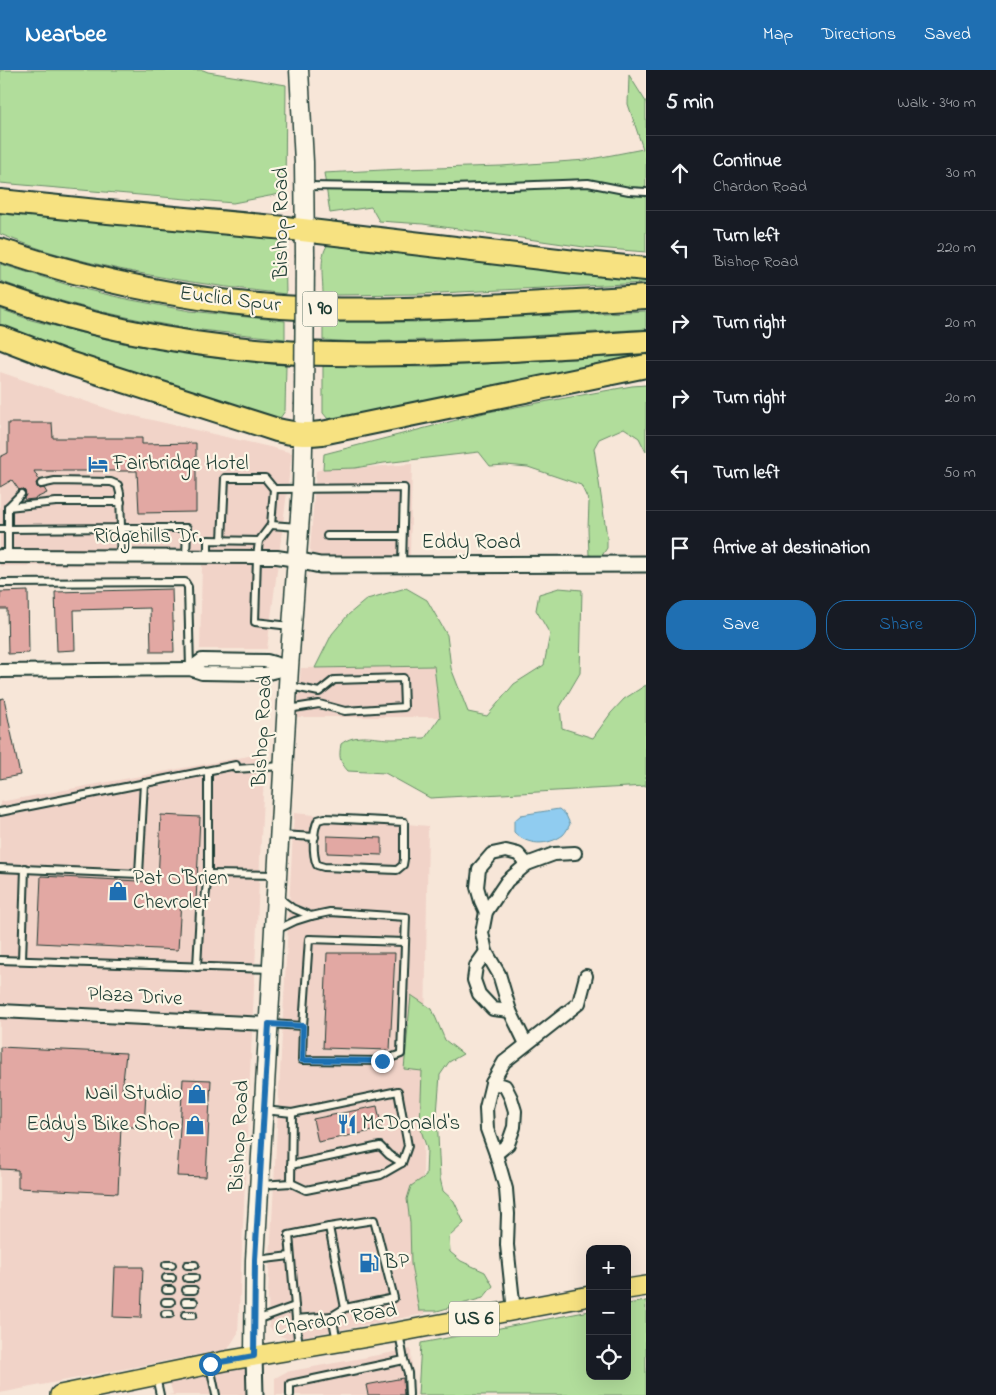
<!DOCTYPE html>
<meta charset="utf-8">
<style>
body{margin:0;font-family:"Indie Flower",sans-serif;background:#20242c;color:#f1f3f6}
.controls{position:absolute;right:15px;bottom:15px;display:grid;overflow:hidden;border-radius:10px;box-shadow:0 5px 20px #0002}
.controls button{width:45px;height:45px;display:grid;place-items:center;padding:0;border:0;border-bottom:1px solid #363941;background:#171b24;color:#f1f3f6;font:25px sans-serif}
.stop{position:absolute;width:15px;height:15px;margin:-11px;border:4px solid #1f6fb2;border-radius:50%;background:#fff}
.stop.end{background:#1f6fb2;border-color:#fff;box-shadow:0 1px 5px #0008}
.list{margin:0;padding:0;list-style:none}
h2{display:flex;justify-content:space-between;align-items:center;height:65px;margin:0;padding:0 20px;font-size:21px}
h2 small{font-size:16px;font-weight:400;color:#9ea1a6}
.list li{display:grid;grid-template-columns:32px 1fr auto;gap:15px;align-items:center;box-sizing:border-box;height:75px;padding:0 20px;border-top:1px solid #363941}
.list b{display:block;font-size:19px;white-space:nowrap}
.list p{margin:0;font-size:16px;white-space:nowrap;color:#9ea1a6}
.list em{font-size:16px;font-style:normal;color:#9ea1a6}
.actions{display:flex;gap:10px;padding:15px 20px}
.actions a{flex:1;padding:11px 0;border:1px solid #1f6fb2;border-radius:20px;text-align:center;font-size:18px;color:#1f6fb2}
.actions .main{background:#1f6fb2;color:#fff}
.icon{flex:none;width:28px;height:28px;fill:none;stroke:currentColor;stroke-width:2;stroke-linecap:round;stroke-linejoin:round}
.map{position:relative;flex:none;width:646px;height:1325px;overflow:hidden}
header{display:flex;align-items:center;gap:30px;box-sizing:border-box;height:70px;padding:0 25px;background:#1f6fb2;color:#fff}
header strong{font-size:24px}
nav{display:flex;gap:28px;margin-inline-start:auto;font-size:18px}
main{display:flex}
aside{flex:1;background:#171b24}
.map>svg:first-child{display:block}
.built{fill:#f1d3c8}
.green{fill:#b1dd9b;stroke:#688d68}
.water{fill:#90ccf0;stroke:#6393a5}
.building{fill:#e2a8a3;stroke:#1f3d34}
.lines{fill:none;stroke-linecap:round;stroke-linejoin:round}
.service-casing{stroke:#1f3d34;stroke-width:10}
.minor-casing{stroke:#1f3d34;stroke-width:16}
.tertiary-casing{stroke:#1f3d34;stroke-width:19}
.secondary-casing{stroke:#1f3d34;stroke-width:21}
.primary-casing{stroke:#1f3d34;stroke-width:22}
.motorway-casing{stroke:#1f3d34;stroke-width:26}
.service{stroke:#fcf5e5;stroke-width:6}
.minor{stroke:#fcf5e5;stroke-width:12}
.tertiary{stroke:#fcf5e5;stroke-width:15}
.secondary{stroke:#fcf5e5;stroke-width:18}
.primary{stroke:#f7e281;stroke-width:19}
.motorway{stroke:#f7e281;stroke-width:22}
.secondary-bridge-casing{stroke:#1f3d34;stroke-width:21;stroke-linecap:butt}
.secondary-bridge{stroke:#fcf5e5;stroke-width:18}
.route{stroke:#1f6fb2;stroke-width:6}
.labels{text-anchor:middle;dominant-baseline:central;stroke-width:4.5;stroke-linejoin:round;paint-order:stroke}
.shield{fill:#fcf5e5;stroke:#617469;stroke-width:1}
.shield-label{font-size:20px;font-weight:bold;fill:#1f3d34}
.street-label{font-size:21px;fill:#1f3d34;stroke:#fcf5e5}
.poi-label{font-size:21px;fill:#1f3d34;stroke:#fcf5e5;text-anchor:start}
</style>
<header>
<strong>Nearbee</strong>
<nav><a>Map</a><a>Directions</a><a>Saved</a></nav>
</header>
<main>
<div class="map">
<svg width="646" height="1325" viewBox="0 0 646 1325">
<rect width="100%" height="100%" fill="#f7e6d8"/>
<filter id="ink" filterUnits="userSpaceOnUse"><feTurbulence type="fractalNoise" baseFrequency=".02" numOctaves="2"/><feDisplacementMap in="SourceGraphic" scale="10" xChannelSelector="R" yChannelSelector="G"/><feConvolveMatrix kernelMatrix="1 2 1 2 8 2 1 2 1" color-interpolation-filters="sRGB"/></filter>
<g filter="url(#ink)">
<g class="built">
<polygon points="0,302 117,342 274,378 292,383 267,579 200,579 202,494 0,496"/>
<polygon points="412,394 410,485 409,491 328,492 314,487 310,479 316,401 323,399 355,398"/>
<polygon points="434,596 440,647 296,647 301,598"/>
<polygon points="265,683 238,1263 228,1279 0,1323 0,732"/>
<polygon points="294,743 428,756 423,1101 424,1244 289,1269 275,1264 269,1256 268,1225"/>
<polygon points="411,1279 413,1325 275,1325 275,1308 286,1302"/>
<polygon points="252,1291 253,1325 168,1325 173,1324 168,1307"/>
</g>
<g class="green">
<polygon points="0,0 203,0 208,2 286,15 285,123 233,133 0,113"/>
<polygon points="629,5 646,32 646,182 584,177 423,154 379,151 371,137 330,143 324,103 403,99 501,96 586,90 643,79 628,34"/>
<path d="M 0,135 L 273,166 L 282,171 L 285,175 L 286,224 C 205,215 125,204 47,181 C 31,176 15,170 0,164 Z"/>
<path d="M 330,172 L 646,205 L 646,213 L 419,224 L 335,225 L 323,224 C 323,207 318,184 330,172 Z"/>
<path d="M 0,194 L 75,217 L 126,229 L 190,241 L 285,251 L 285,269 C 246,264 206,262 167,255 C 111,245 54,231 0,211 Z"/>
<polygon points="0,239 31,250 126,274 222,289 286,295 285,341 280,348 274,350 66,283 0,257"/>
<polygon points="646,241 646,259 497,268 355,272 323,270 323,252 416,252"/>
<polygon points="646,285 334,352 328,349 323,343 323,296 430,297"/>
<polygon points="646,315 646,382 639,368 624,358 599,369 594,378 607,467 607,478 601,487 589,485 588,459 589,432 581,415 528,397 506,395 490,396 479,382 384,393 355,398 323,399 324,384 488,342 632,316"/>
<path d="M 406,518 L 427,530 L 447,565 L 451,598 L 468,642 L 487,646 L 514,614 L 544,595 L 550,564 L 536,540 L 539,524 L 559,518 L 582,520 L 580,603 L 560,637 L 562,658 L 593,668 L 611,643 L 624,629 L 646,615 L 646,716 L 430,728 L 385,703 L 348,701 C 339,691 339,687 341,674 C 356,662 375,669 392,669 C 403,669 414,668 425,668 L 440,647 L 434,596 L 315,598 L 332,564 L 348,545 L 367,529 Z"/>
<polygon points="411,925 432,939 445,970 463,984 449,992 440,1005 437,1044 440,1108 443,1121 454,1131 464,1153 449,1167 450,1182 461,1191 485,1202 493,1216 483,1228 437,1241 419,1241 411,1194 410,1153 407,1129 411,1116 426,1106 427,1079 420,1057 422,1001 404,999"/>
<polygon points="646,1231 646,1325 418,1325 421,1273 590,1241 590,1306 627,1306 627,1234"/>
</g>
<path class="water" d="M 559,739 L 566,745 L 570,754 C 568,758 566,762 563,765 C 548,776 527,776 514,762 L 514,751 L 521,745 Z"/>
<g class="building">
<polygon points="8,353 52,353 53,368 142,368 142,374 196,373 196,442 139,443 137,401 34,401 39,410 36,413 37,417 40,419 44,418 47,423 34,429 25,430 24,428 26,425 25,421 22,419 19,420 12,410 0,417 0,387 8,383"/>
<polygon points="172,519 174,582 151,582 150,538 74,540 75,580 57,581 55,522"/>
<polygon points="28,521 29,583 8,584 7,539 0,539 0,522"/>
<polygon points="4,628 20,705 0,709 0,629"/>
<polygon points="161,745 200,747 196,831 181,830 178,880 38,873 41,806 158,812"/>
<polygon points="327,766 382,768 382,785 327,783"/>
<polygon points="327,883 395,883 390,980 323,978"/>
<polygon points="0,977 126,983 122,1021 146,1022 144,1058 121,1056 118,1123 18,1118 18,1100 0,1099"/>
<polygon points="183,1009 211,1010 206,1107 177,1106"/>
<polygon points="377,1036 382,1059 318,1072 313,1049"/>
<polygon points="115,1197 143,1197 141,1248 113,1247"/>
<polygon points="403,1308 404,1325 368,1325 366,1315"/>
</g>
<g class="lines">
<defs>
<g id="service">
<polyline points="306,116 452,118 588,113 629,121 646,122"/>
<polyline points="8,437 56,432 121,432"/>
<polyline points="271,455 298,457"/>
<polyline points="0,459 8,459 8,437 21,424"/>
<polyline points="327,466 402,466"/>
<polyline points="222,470 225,408 265,408 274,419 404,418 402,494"/>
<polyline points="259,471 271,455 274,419"/>
<polyline points="8,486 8,459 121,458 120,423 118,415 111,412 55,411 41,414"/>
<polyline points="120,486 121,458 187,458 186,487"/>
<polyline points="208,487 208,470 259,471 257,487 255,552 290,556"/>
<polyline points="0,513 185,512 188,517 190,599"/>
<polyline points="288,639 319,634 345,641 404,637 403,608 334,610 319,622 290,616"/>
<polyline points="236,699 282,696"/>
<polyline points="0,742 236,695"/>
<path d="M 325,748 L 404,752 L 404,789 L 403,795 L 397,800 L 324,797 L 317,795 C 312,784 313,760 318,750 Z"/>
<polyline points="281,765 315,767"/>
<polyline points="0,798 139,804 144,713"/>
<polyline points="208,804 277,805"/>
<polyline points="279,828 292,838 311,846"/>
<polyline points="276,860 295,851 311,846 330,842 406,847 401,984 382,991 302,990 303,956"/>
<polyline points="0,890 271,899"/>
<polyline points="22,890 25,798"/>
<polyline points="197,897 200,841 205,830 208,804 208,701"/>
<polyline points="270,954 303,956 309,869 405,872"/>
<polyline points="291,1095 380,1076 389,1085 402,1093"/>
<polyline points="291,1113 292,1043"/>
<polyline points="261,1115 291,1113 306,1120 381,1105 402,1093 408,1076 398,1021 292,1043 264,1040"/>
<polyline points="329,1157 289,1165 296,1249 332,1246"/>
<polyline points="257,1190 290,1186"/>
<polyline points="166,1195 172,1195"/>
<polyline points="187,1195 195,1195"/>
<polyline points="166,1208 172,1208"/>
<polyline points="187,1208 195,1208"/>
<polyline points="166,1220 171,1220"/>
<polyline points="186,1220 194,1220"/>
<polyline points="165,1232 171,1232"/>
<polyline points="185,1232 194,1232"/>
<polyline points="165,1244 170,1244"/>
<polyline points="185,1245 193,1245"/>
<polyline points="296,1249 299,1278"/>
<polyline points="256,1250 295,1236"/>
<polyline points="337,1271 332,1246 345,1238 394,1228 374,1150 329,1157 345,1238"/>
<polyline points="404,1290 408,1303 409,1325"/>
<polyline points="210,1296 216,1325"/>
<polyline points="156,1307 160,1325"/>
<polyline points="290,1325 290,1314 404,1290 399,1263"/>
</g>
<g id="minor">
<polyline points="0,486 277,487 296,490"/>
<polyline points="190,599 202,590 267,591 288,597"/>
<polyline points="0,601 190,599 202,603 264,604 289,598"/>
<polyline points="486,842 481,831 477,817 479,799 492,784 506,781 518,784 527,794"/>
<polyline points="486,882 476,896 474,910 479,924 493,939 510,941"/>
<polyline points="0,941 269,954"/>
<polyline points="526,974 510,941 499,904 486,882 482,863 486,842 507,811 527,794 554,784 575,783"/>
<polyline points="492,1013 505,1016 511,1028 515,1041 514,1057 508,1074 496,1084"/>
<polyline points="514,1241 507,1175 508,1144 506,1119 496,1084 487,1059 486,1038 492,1013 504,992 579,933 586,906"/>
</g>
<g id="tertiary">
<polyline points="296,490 320,495 646,494"/>
<polyline points="254,1286 255,1325"/>
</g>
<g id="secondary">
<polyline points="299,0 304,92 305,185"/>
<polyline points="254,1286 255,1190 289,598 302,418 304,335"/>
</g>
<g id="primary">
<polyline points="627,1219 646,1216"/>
<polyline points="60,1325 225,1291 398,1262 590,1226"/>
</g>
<g id="motorway">
<polyline points="0,131 97,141 285,158 575,192 646,199"/>
<path d="M 0,180 C 103,214 209,235 318,239 C 427,242 537,233 646,227"/>
<path d="M 0,225 C 96,259 198,278 299,283 C 415,288 531,279 646,272"/>
<path d="M 0,267 L 68,293 L 277,360 C 294,364 305,365 322,363 L 646,296"/>
</g>
</defs>
<use href="#service" class="service-casing"/>
<use href="#minor" class="minor-casing"/>
<use href="#tertiary" class="tertiary-casing"/>
<use href="#secondary" class="secondary-casing"/>
<use href="#primary" class="primary-casing"/>
<use href="#motorway" class="motorway-casing"/>
<use href="#service" class="service"/>
<use href="#minor" class="minor"/>
<use href="#tertiary" class="tertiary"/>
<use href="#secondary" class="secondary"/>
<use href="#primary" class="primary"/>
<use href="#motorway" class="motorway"/>
<defs>
<polyline id="secondary-bridge" points="304,335 305,185"/>
</defs>
<use href="#secondary-bridge" class="secondary-bridge-casing"/>
<use href="#secondary-bridge" class="secondary-bridge"/>
</g>
</g>
<g class="lines" filter="url(#ink)">
<polyline class="route" points="210,1294 254,1286 255,1190 269,954 303,956 302,990 382,991"/>
</g>
<defs>
<symbol id="hotel-bare" viewBox="-9 -9 18 18"><path d="M-6-4.5h1.5V1H6V5H4.5V3h-9V5H-6ZM-4 0a1.8 1.8 0 1 1 3.6 0ZM.5 0V-2.5h3Q6-2.5 6 0Z" fill="#1f6fb2" stroke="#fcf5e5" stroke-width="2.5" paint-order="stroke"/></symbol>
<symbol id="shop-bare" viewBox="-9 -9 18 18"><path d="M-5-2.5h2.3a2.7 3.5 0 0 1 5.4 0H5L5.5 6h-11ZM-1.5-2.5h3a1.5 2.3 0 0 0-3 0Z" fill="#1f6fb2" stroke="#fcf5e5" stroke-width="2.5" paint-order="stroke"/></symbol>
<symbol id="restaurant-bare" viewBox="-9 -9 18 18"><path d="M-5-6h1v4h1v-4h1v4h1v-4h1v5L-1.5 .5V6h-2V.5L-5-1ZM5-6V6H3V1.5H1.5Q1.5-4 5-6Z" fill="#1f6fb2" stroke="#fcf5e5" stroke-width="2.5" paint-order="stroke"/></symbol>
<symbol id="fuel-bare" viewBox="-9 -9 18 18"><path d="M-5.5-6h7V0h2V4h1.3V-2.5L3-4.5l.8-.8L6-3V5H2.5V1h-1V6h-7ZM-4.2-4.7v3.2H.2V-4.7Z" fill="#1f6fb2" stroke="#fcf5e5" stroke-width="2.5" paint-order="stroke"/></symbol>
</defs>
<g fill-rule="evenodd">
<use href="#hotel-bare" x="84" y="380" width="28" height="28"/>
<use href="#shop-bare" x="104" y="807" width="28" height="28"/>
<use href="#shop-bare" x="183" y="1010" width="28" height="28"/>
<use href="#restaurant-bare" x="333" y="1040" width="28" height="28"/>
<use href="#shop-bare" x="181" y="1041" width="28" height="28"/>
<use href="#fuel-bare" x="355" y="1179" width="28" height="28"/>
</g>
<g class="labels">
<g class="shield">
<rect x="302.5" y="221.5" width="35" height="35" rx="4"/>
<rect x="449" y="1231.5" width="50" height="35" rx="4"/>
</g>
<g class="shield-label">
<text x="320" y="239">I 90</text>
<text x="474" y="1249">US 6</text>
</g>
<g class="street-label">
<text transform="translate(282 153) rotate(-90)">Bishop Road</text>
<text transform="translate(230 230) rotate(7)">Euclid Spur</text>
<text x="148" y="467">Ridgehills Dr.</text>
<text x="471" y="473">Eddy Road</text>
<text transform="translate(263 661) rotate(-87)">Bishop Road</text>
<text transform="translate(135 927) rotate(3)">Plaza Drive</text>
<text transform="translate(240 1066) rotate(-87)">Bishop Road</text>
<text transform="translate(336 1250) rotate(-9)">Chardon Road</text>
</g>
<g class="poi-label">
<text x="113" y="394">Fairbridge Hotel</text>
<text x="133" y="809">Pat O'Brien<tspan x="133" dy="24">Chevrolet</tspan></text>
<text x="182" y="1024" text-anchor="end">Nail Studio</text>
<text x="362" y="1054">McDonald's</text>
<text x="180" y="1055" text-anchor="end">Eddy's Bike Shop</text>
<text x="384" y="1193">BP</text>
</g>
</g>
</svg>
<div class="controls">
<button>+</button>
<button>−</button>
<button><svg class="icon" aria-label="locate" viewBox="0 0 24 24"><circle cx="12" cy="12" r="6"/><path d="M12 2v4M12 18v4M2 12h4M18 12h4"/></svg></button>
</div>
<div class="stop" style="left:210px;top:1294px"></div>
<div class="stop end" style="left:382px;top:991px"></div>
</div>
<aside>
<h2>5 min<small>Walk · 340 m</small></h2>
<ul class="list">
<li><svg class="icon" aria-label="ahead" viewBox="0 0 24 24"><path d="M12 20V5M6 11l6-6 6 6"/></svg><div><b>Continue</b><p>Chardon Road</p></div><em>30 m</em></li>
<li><svg class="icon" aria-label="left" viewBox="0 0 24 24"><path d="M17 20v-9H6M10 6l-5 5 5 5"/></svg><div><b>Turn left</b><p>Bishop Road</p></div><em>220 m</em></li>
<li><svg class="icon" aria-label="right" viewBox="0 0 24 24"><path d="M7 20v-9h11M14 6l5 5-5 5"/></svg><div><b>Turn right</b></div><em>20 m</em></li>
<li><svg class="icon" aria-label="right" viewBox="0 0 24 24"><path d="M7 20v-9h11M14 6l5 5-5 5"/></svg><div><b>Turn right</b></div><em>20 m</em></li>
<li><svg class="icon" aria-label="left" viewBox="0 0 24 24"><path d="M17 20v-9H6M10 6l-5 5 5 5"/></svg><div><b>Turn left</b></div><em>50 m</em></li>
<li><svg class="icon" aria-label="arrive" viewBox="0 0 24 24"><path d="M6 21V4h12l-3 4 3 4H6"/></svg><div><b>Arrive at destination</b></div></li>
</ul>
<div class="actions"><a class="main">Save</a><a>Share</a></div>
</aside>
</main>
